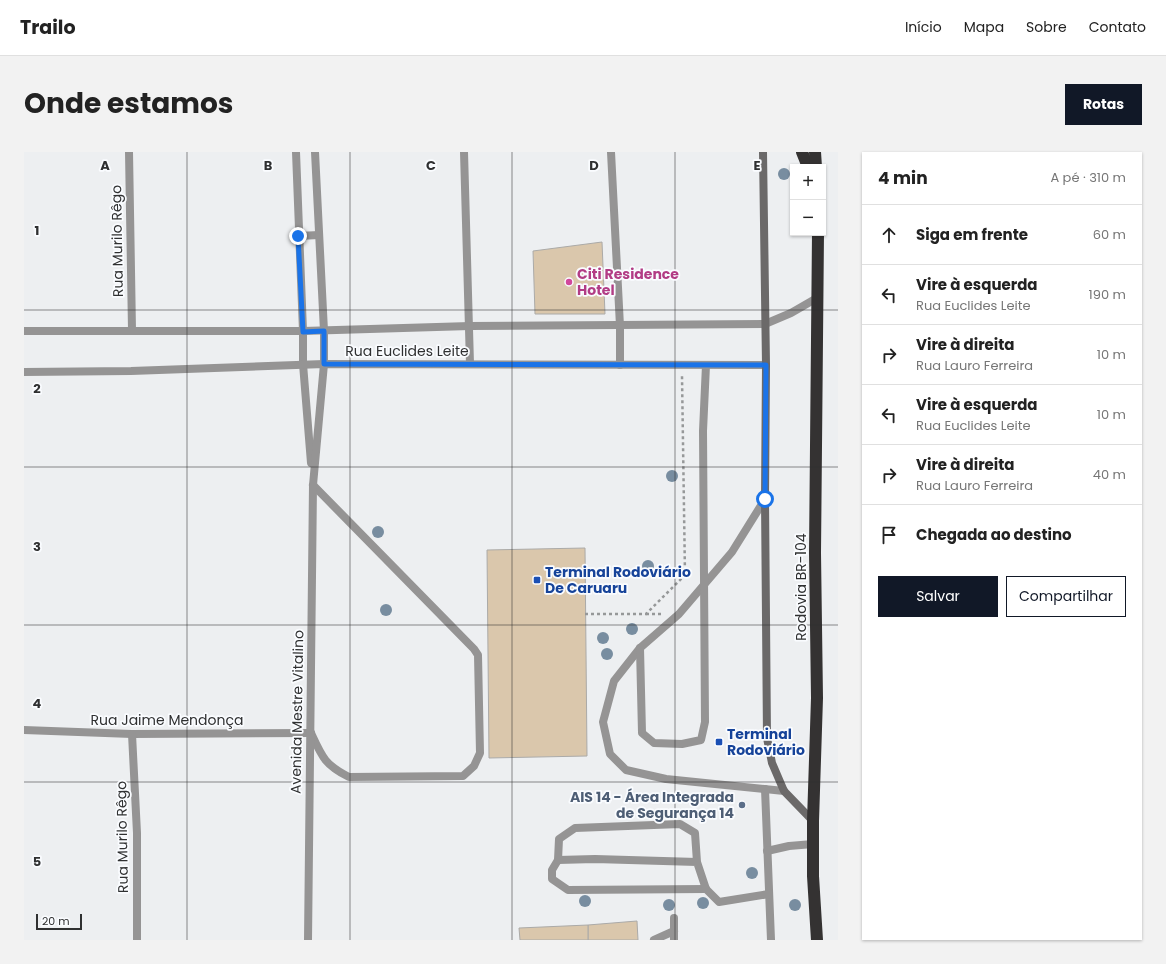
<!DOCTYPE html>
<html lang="pt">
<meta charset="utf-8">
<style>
body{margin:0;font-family:Poppins,sans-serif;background:#f2f2f2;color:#222}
.controls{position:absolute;right:12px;top:12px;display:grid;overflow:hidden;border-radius:0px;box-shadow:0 1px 3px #0004}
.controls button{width:36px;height:36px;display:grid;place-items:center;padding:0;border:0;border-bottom:1px solid #e0e0e0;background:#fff;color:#222;font:20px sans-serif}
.scale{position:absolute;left:12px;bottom:10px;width:46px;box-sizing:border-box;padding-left:4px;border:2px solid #2f3031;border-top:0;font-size:11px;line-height:14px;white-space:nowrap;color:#2f3031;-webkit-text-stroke:3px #fafcff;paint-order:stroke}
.stop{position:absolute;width:12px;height:12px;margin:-9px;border:3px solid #1a73e8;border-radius:50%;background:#fff}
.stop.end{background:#1a73e8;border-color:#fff;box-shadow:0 1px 4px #0008}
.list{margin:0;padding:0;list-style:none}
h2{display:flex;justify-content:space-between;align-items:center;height:52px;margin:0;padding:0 16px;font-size:17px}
h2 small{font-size:13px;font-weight:400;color:#767676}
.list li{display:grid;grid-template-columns:26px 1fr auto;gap:12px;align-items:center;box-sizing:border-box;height:60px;padding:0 16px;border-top:1px solid #e0e0e0}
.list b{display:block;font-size:15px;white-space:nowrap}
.list p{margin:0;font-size:13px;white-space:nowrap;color:#767676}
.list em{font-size:13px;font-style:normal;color:#767676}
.actions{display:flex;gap:8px;padding:12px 16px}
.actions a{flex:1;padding:9px 0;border:1px solid #111827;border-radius:0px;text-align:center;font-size:14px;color:#111827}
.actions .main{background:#111827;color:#fff}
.icon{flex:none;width:22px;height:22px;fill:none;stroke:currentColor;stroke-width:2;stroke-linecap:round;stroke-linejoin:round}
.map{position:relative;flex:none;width:814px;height:788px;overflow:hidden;border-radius:0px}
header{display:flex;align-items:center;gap:24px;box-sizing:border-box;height:56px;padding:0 20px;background:#fff;border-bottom:1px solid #e0e0e0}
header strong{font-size:19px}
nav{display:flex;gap:22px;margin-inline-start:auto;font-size:14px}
.intro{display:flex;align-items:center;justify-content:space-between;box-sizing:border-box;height:96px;padding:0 24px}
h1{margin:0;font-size:28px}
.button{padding:10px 18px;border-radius:0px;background:#111827;color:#fff;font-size:14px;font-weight:700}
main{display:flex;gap:24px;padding:0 24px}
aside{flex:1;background:#fff;border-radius:0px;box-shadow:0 1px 3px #0004}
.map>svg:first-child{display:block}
.building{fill:#dac7ac;stroke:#abaaa8}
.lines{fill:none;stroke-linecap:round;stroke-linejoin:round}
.path{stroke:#969899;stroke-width:2.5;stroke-dasharray:3 3;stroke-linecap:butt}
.lane{stroke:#959494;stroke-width:8}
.street{stroke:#959494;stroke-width:8}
.secondary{stroke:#6b6969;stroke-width:8}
.highway{stroke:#343232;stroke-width:12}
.tree{fill:#788da0}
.route{stroke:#1a73e8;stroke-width:5}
.grid{fill:none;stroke:#2f3031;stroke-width:1;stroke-opacity:0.55}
.hotel-dot{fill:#d1479c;stroke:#fafcff;stroke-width:1.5}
.transit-dot{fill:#1a4fb4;stroke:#fafcff;stroke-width:1.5}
.service-dot{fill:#5c6f8a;stroke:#fafcff;stroke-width:1.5}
.labels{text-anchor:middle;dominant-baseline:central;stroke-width:3.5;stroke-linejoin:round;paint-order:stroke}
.street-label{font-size:14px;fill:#2f3031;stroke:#fafcff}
.hotel-label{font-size:14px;font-weight:bold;fill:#b23c85;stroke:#fafcff;text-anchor:start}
.transit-label{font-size:14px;font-weight:bold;fill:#164399;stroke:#fafcff;text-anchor:start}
.service-label{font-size:14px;font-weight:bold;fill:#4e5e75;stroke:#fafcff;text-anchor:end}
.grid-label{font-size:13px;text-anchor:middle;font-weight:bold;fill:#2f3031;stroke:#fafcff;stroke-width:3.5;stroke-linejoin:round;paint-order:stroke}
</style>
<header>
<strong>Trailo</strong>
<nav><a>Início</a><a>Mapa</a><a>Sobre</a><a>Contato</a></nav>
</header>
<div class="intro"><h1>Onde estamos</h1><a class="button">Rotas</a></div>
<main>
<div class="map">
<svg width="814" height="788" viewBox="0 0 814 788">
<rect width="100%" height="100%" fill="#edeff1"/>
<g class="building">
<polygon points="578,90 581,162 511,162 509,99"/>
<polygon points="561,396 563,604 465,606 463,398"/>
<polygon points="613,769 614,788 564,788 564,773"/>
<polygon points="564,773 564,788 496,788 495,776"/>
</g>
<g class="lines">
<g class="path">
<polyline points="561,462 622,462 661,423 658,224"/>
<polyline points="622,462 637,462"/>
</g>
<g class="lane">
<polyline points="741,347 708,400 655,462 616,496 590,529 579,570 586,602 602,618 642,627 760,639"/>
<polyline points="616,496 618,581 630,591 658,592 677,588 681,570 679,279 682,213"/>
<path d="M 287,581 C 298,605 301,613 325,625 L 439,624 L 450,614 L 456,601 L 454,503 L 450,497 L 289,333"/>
<polyline points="741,637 747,788"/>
<polyline points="743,699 765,694 789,692"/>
<polyline points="534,708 528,718 528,727 544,738 682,737"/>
<polyline points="673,710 571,707 534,708 535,687 551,676 656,672 671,681 673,710 682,737 695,750 745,742"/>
<polyline points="630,788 650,779"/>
<polyline points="650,788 650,766"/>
</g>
<g class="street">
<polyline points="105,0 108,178"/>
<polyline points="272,0 279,179 279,212 287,311"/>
<polyline points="440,0 446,212"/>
<polyline points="587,0 596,174 596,213"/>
<polyline points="274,84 295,83"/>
<polyline points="0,179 279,179 446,174 741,172 767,161 793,146"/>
<polyline points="0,220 107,219 300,212 742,213"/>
<polyline points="0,578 108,582 287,581"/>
<polyline points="108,582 113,681 113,788"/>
<polyline points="284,788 289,333 300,212 300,179 291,0"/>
</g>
<polyline class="secondary" points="739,0 742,213 741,347 743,586 748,611 760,639 789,669"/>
<g class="highway">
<polyline points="778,0 784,15"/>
<polyline points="791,0 792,15"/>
<polyline points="793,788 789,724 789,669 793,546 791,401 794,81"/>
</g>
</g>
<g class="tree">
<circle cx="760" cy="22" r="6"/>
<circle cx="648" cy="324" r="6"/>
<circle cx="354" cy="380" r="6"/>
<circle cx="624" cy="414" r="6"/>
<circle cx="362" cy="458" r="6"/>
<circle cx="608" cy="477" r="6"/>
<circle cx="579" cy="486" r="6"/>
<circle cx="583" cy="502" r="6"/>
<circle cx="728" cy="721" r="6"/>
<circle cx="561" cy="749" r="6"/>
<circle cx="679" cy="751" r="6"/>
<circle cx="645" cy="753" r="6"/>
<circle cx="771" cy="753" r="6"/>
</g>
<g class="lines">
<polyline class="route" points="274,84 279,180 300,179 300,212 742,213 741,347"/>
</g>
<path class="grid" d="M 163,0 L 163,788M 326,0 L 326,788M 488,0 L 488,788M 651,0 L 651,788M 0,158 L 814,158M 0,315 L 814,315M 0,473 L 814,473M 0,630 L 814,630"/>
<circle class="hotel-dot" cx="545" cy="130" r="4"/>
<g class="transit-dot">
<rect x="509" y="424" width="8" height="8" rx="2"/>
<rect x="691" y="586" width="8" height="8" rx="2"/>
</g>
<circle class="service-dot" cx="718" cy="653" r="4"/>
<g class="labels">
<g class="street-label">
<text transform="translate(93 89) rotate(-91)">Rua Murilo Rêgo</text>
<text x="383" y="199">Rua Euclides Leite</text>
<text transform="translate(777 435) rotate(-90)">Rodovia BR-104</text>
<text transform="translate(273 560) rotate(-89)">Avenida Mestre Vitalino</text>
<text x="143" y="568">Rua Jaime Mendonça</text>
<text transform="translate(98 685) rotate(-91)">Rua Murilo Rêgo</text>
</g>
<g class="hotel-label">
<text x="553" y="122">Citi Residence<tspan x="553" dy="16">Hotel</tspan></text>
</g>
<g class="transit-label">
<text x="521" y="420">Terminal Rodoviário<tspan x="521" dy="16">De Caruaru</tspan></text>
<text x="703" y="582">Terminal<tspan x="703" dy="16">Rodoviário</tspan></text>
</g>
<g class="service-label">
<text x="710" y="645">AIS 14 - Área Integrada<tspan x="710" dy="16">de Segurança 14</tspan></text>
</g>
</g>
<g class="grid-label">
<text x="81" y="18">A</text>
<text x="244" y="18">B</text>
<text x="407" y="18">C</text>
<text x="570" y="18">D</text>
<text x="733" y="18">E</text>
<text x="13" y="83">1</text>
<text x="13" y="241">2</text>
<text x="13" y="399">3</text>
<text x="13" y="556">4</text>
<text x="13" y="714">5</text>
</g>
</svg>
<div class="controls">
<button>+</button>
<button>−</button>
</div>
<div class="scale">20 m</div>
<div class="stop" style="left:741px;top:347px"></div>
<div class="stop end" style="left:274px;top:84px"></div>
</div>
<aside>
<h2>4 min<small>A pé · 310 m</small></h2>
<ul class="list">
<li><svg class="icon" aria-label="ahead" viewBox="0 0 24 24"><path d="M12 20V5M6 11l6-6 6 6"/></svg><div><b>Siga em frente</b></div><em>60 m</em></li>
<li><svg class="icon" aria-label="left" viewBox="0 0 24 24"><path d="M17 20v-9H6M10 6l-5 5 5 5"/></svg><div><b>Vire à esquerda</b><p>Rua Euclides Leite</p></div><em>190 m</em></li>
<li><svg class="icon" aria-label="right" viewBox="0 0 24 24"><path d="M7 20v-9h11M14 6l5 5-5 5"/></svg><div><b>Vire à direita</b><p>Rua Lauro Ferreira</p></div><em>10 m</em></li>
<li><svg class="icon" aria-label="left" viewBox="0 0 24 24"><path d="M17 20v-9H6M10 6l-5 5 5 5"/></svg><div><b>Vire à esquerda</b><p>Rua Euclides Leite</p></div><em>10 m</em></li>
<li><svg class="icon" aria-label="right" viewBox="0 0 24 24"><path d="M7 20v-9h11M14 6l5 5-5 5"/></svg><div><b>Vire à direita</b><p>Rua Lauro Ferreira</p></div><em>40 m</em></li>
<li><svg class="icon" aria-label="arrive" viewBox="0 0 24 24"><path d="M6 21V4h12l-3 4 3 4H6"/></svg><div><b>Chegada ao destino</b></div></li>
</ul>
<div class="actions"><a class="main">Salvar</a><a>Compartilhar</a></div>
</aside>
</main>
